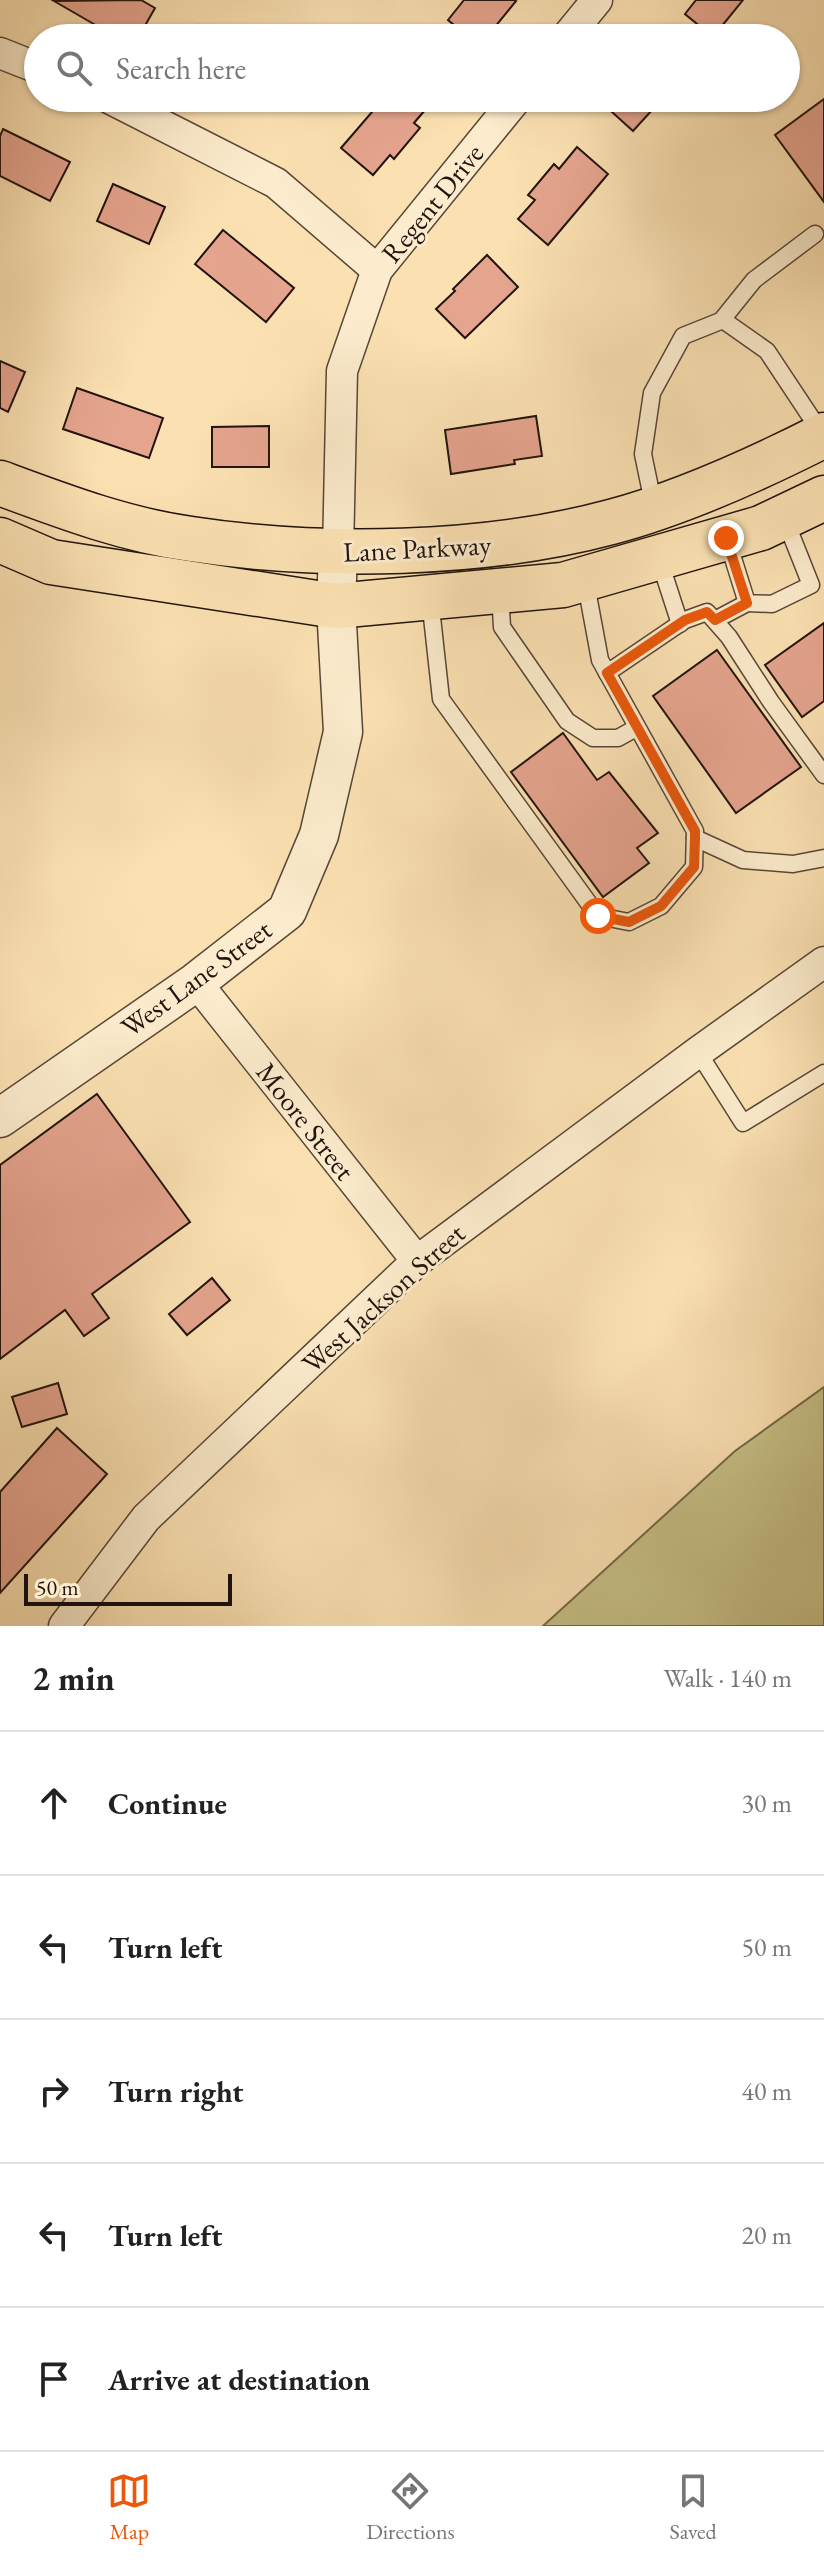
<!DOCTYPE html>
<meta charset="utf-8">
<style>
body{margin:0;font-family:"EB Garamond",serif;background:#f6f6f6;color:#222}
.scale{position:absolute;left:24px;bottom:20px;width:208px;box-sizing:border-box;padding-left:8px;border:4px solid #21130e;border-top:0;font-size:22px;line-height:28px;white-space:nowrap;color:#21130e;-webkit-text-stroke:6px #fceccd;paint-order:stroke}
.stop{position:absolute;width:24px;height:24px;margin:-18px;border:6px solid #ea580c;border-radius:50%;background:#fff}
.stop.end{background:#ea580c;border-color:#fff;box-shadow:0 2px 8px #0008}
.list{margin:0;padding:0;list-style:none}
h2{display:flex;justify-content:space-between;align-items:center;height:104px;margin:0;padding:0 32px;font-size:34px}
h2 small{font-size:26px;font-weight:400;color:#767676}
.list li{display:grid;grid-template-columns:52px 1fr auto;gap:24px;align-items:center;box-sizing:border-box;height:144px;padding:0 32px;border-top:2px solid #e0e0e0}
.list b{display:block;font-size:30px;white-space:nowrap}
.list em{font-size:26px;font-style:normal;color:#767676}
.icon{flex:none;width:44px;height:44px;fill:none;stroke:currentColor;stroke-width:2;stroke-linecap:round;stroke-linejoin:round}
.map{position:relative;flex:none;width:824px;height:1626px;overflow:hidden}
.search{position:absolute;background:#fff;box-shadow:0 2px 6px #0004;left:24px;right:24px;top:24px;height:88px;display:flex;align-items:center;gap:20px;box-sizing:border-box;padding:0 28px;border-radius:44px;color:#767676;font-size:30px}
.sheet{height:824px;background:#fff}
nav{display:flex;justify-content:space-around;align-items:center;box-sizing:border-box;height:112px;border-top:2px solid #e0e0e0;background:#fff;font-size:22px;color:#767676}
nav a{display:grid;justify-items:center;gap:4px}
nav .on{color:#ea580c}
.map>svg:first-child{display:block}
.green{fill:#c7c087;stroke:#746a4a;stroke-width:2}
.building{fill:#e5a48e;stroke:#21130e;stroke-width:2}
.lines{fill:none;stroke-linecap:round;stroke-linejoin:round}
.service-casing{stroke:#584637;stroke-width:19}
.minor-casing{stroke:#584637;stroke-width:33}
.tertiary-casing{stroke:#584637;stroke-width:41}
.trunk-casing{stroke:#21130e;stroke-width:47}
.service{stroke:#fceccd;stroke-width:16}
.minor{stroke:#fceccd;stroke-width:30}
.tertiary{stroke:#fceccd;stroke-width:38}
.trunk{stroke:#fbe1b2;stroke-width:44}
.route{stroke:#ea580c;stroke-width:10}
.labels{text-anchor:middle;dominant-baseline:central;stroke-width:6;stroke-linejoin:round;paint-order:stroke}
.street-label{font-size:28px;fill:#21130e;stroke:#fceccd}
</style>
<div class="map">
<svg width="824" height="1626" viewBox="0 0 824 1626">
<rect width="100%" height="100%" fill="#fbe1b2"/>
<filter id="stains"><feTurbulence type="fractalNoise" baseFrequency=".0025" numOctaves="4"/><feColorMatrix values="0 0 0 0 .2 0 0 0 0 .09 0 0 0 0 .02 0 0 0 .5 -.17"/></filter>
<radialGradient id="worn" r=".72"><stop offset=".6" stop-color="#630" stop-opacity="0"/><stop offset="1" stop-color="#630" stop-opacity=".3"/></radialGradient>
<polygon class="green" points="824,1387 824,1626 543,1626 735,1451"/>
<g class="building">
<polygon points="141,0 155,8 138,38 116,26 111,34 54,1"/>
<polygon points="464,0 514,0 516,1 486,38 470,38 448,20"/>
<polygon points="696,0 743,0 713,37 685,14"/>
<polygon points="200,25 230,38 194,38"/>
<polygon points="384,98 425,98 431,103 414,123 420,128 394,159 390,155 373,175 341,148"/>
<polygon points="606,98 663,98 633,131 602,103"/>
<polygon points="824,99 824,202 775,135"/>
<polygon points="3,129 70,162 50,201 0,176 0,136"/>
<polygon points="577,147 608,174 548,245 518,219 535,200 528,195 554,164 559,169"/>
<polygon points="113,184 165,207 149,244 97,221"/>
<polygon points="223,230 294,288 266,322 195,264"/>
<polygon points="487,255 518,287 465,338 436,309 455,291 453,289"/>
<polygon points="0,361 25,372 8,412 0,408"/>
<polygon points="77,388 163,418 149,458 63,429"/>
<polygon points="536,416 542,456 514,460 515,464 451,474 445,430"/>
<polygon points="269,426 269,467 212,467 212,427"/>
<polygon points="824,623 824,701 802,717 765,665"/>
<polygon points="717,650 801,767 736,813 653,696"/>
<polygon points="563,733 597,780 609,772 658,833 637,848 649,863 603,897 511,772"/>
<polygon points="97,1094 190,1222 92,1294 109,1318 84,1336 65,1310 0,1359 0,1165"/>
<polygon points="212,1278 230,1300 187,1335 169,1314"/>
<polygon points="58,1383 67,1414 22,1427 12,1397"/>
<polygon points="57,1428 107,1474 0,1593 0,1492"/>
</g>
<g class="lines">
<defs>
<g id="service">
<polyline points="721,321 754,280 815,234"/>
<polyline points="654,507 643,454 652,393 683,336 723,320 767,351 822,434"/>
<polyline points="727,539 747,603 772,604 811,585 784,517"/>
<polyline points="659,559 680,624"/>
<polyline points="500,592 502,627 567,721 593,738 618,738 636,728"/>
<polyline points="430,599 441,699 598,916 629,922 661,906 694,867 695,831 600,660 585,579"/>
<polyline points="715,620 747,603"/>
<polyline points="607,673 685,620 707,612 729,637 771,702 824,775"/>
<polyline points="695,838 743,860 793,864 824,858"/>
<polyline points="698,1052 743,1123 824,1073"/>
</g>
<g id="minor">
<polyline points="566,38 597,0"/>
<polyline points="0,53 38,68"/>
<polyline points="109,98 276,183 377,270"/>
<polyline points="338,552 342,371 377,270 517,98"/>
<polyline points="196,982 417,1261"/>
<polyline points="64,1626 146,1518 417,1261 698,1052 824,962"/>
</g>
<polyline id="tertiary" points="0,1118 196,982 287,911 319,835 343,732 336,606 338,552"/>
<g id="trunk">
<path d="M 0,483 C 62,506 125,530 191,539 C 322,559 484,556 611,522 C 679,504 761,467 824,435"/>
<polyline points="0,540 51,562 336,606 563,585 761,528 824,498"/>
</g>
</defs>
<use href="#service" class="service-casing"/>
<use href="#minor" class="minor-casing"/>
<use href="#tertiary" class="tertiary-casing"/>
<use href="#trunk" class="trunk-casing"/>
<use href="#service" class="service"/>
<use href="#minor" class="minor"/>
<use href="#tertiary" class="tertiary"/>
<use href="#trunk" class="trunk"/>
</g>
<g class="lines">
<polyline class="route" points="598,916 629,922 661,906 694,867 695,838 695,831 607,673 685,620 707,612 715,620 747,603 726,538"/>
</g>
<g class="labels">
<g class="street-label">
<text transform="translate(432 203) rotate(-51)">Regent Drive</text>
<text transform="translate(417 548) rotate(-3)">Lane Parkway</text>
<text transform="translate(196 978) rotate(-36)">West Lane Street</text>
<text transform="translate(306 1121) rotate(52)">Moore Street</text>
<text transform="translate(383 1298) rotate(-42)">West Jackson Street</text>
</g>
</g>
<rect width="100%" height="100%" filter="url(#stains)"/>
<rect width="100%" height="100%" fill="url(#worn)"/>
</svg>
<div class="scale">50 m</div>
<div class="stop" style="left:598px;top:916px"></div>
<div class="stop end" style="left:726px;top:538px"></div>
<div class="search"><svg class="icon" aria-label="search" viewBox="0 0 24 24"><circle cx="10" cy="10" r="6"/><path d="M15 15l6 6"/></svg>Search here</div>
</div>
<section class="sheet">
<h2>2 min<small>Walk · 140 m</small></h2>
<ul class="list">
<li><svg class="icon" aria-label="ahead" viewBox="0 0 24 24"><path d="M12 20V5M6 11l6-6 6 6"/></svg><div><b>Continue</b></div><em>30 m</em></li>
<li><svg class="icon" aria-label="left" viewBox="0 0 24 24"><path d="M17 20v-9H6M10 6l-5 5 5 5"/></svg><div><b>Turn left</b></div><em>50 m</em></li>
<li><svg class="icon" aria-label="right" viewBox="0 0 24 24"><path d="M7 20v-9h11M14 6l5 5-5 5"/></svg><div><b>Turn right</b></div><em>40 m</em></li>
<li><svg class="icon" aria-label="left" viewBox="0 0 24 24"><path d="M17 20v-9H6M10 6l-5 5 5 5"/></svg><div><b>Turn left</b></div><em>20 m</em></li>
<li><svg class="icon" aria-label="arrive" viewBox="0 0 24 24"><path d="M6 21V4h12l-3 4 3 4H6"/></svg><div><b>Arrive at destination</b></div></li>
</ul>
</section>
<nav>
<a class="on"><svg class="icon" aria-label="map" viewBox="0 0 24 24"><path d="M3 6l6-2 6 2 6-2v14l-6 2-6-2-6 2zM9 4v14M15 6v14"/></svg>Map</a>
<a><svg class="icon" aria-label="directions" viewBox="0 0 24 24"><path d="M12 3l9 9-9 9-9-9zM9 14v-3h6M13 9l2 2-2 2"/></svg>Directions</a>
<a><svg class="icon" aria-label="saved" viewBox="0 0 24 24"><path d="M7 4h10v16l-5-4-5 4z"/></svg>Saved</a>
</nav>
